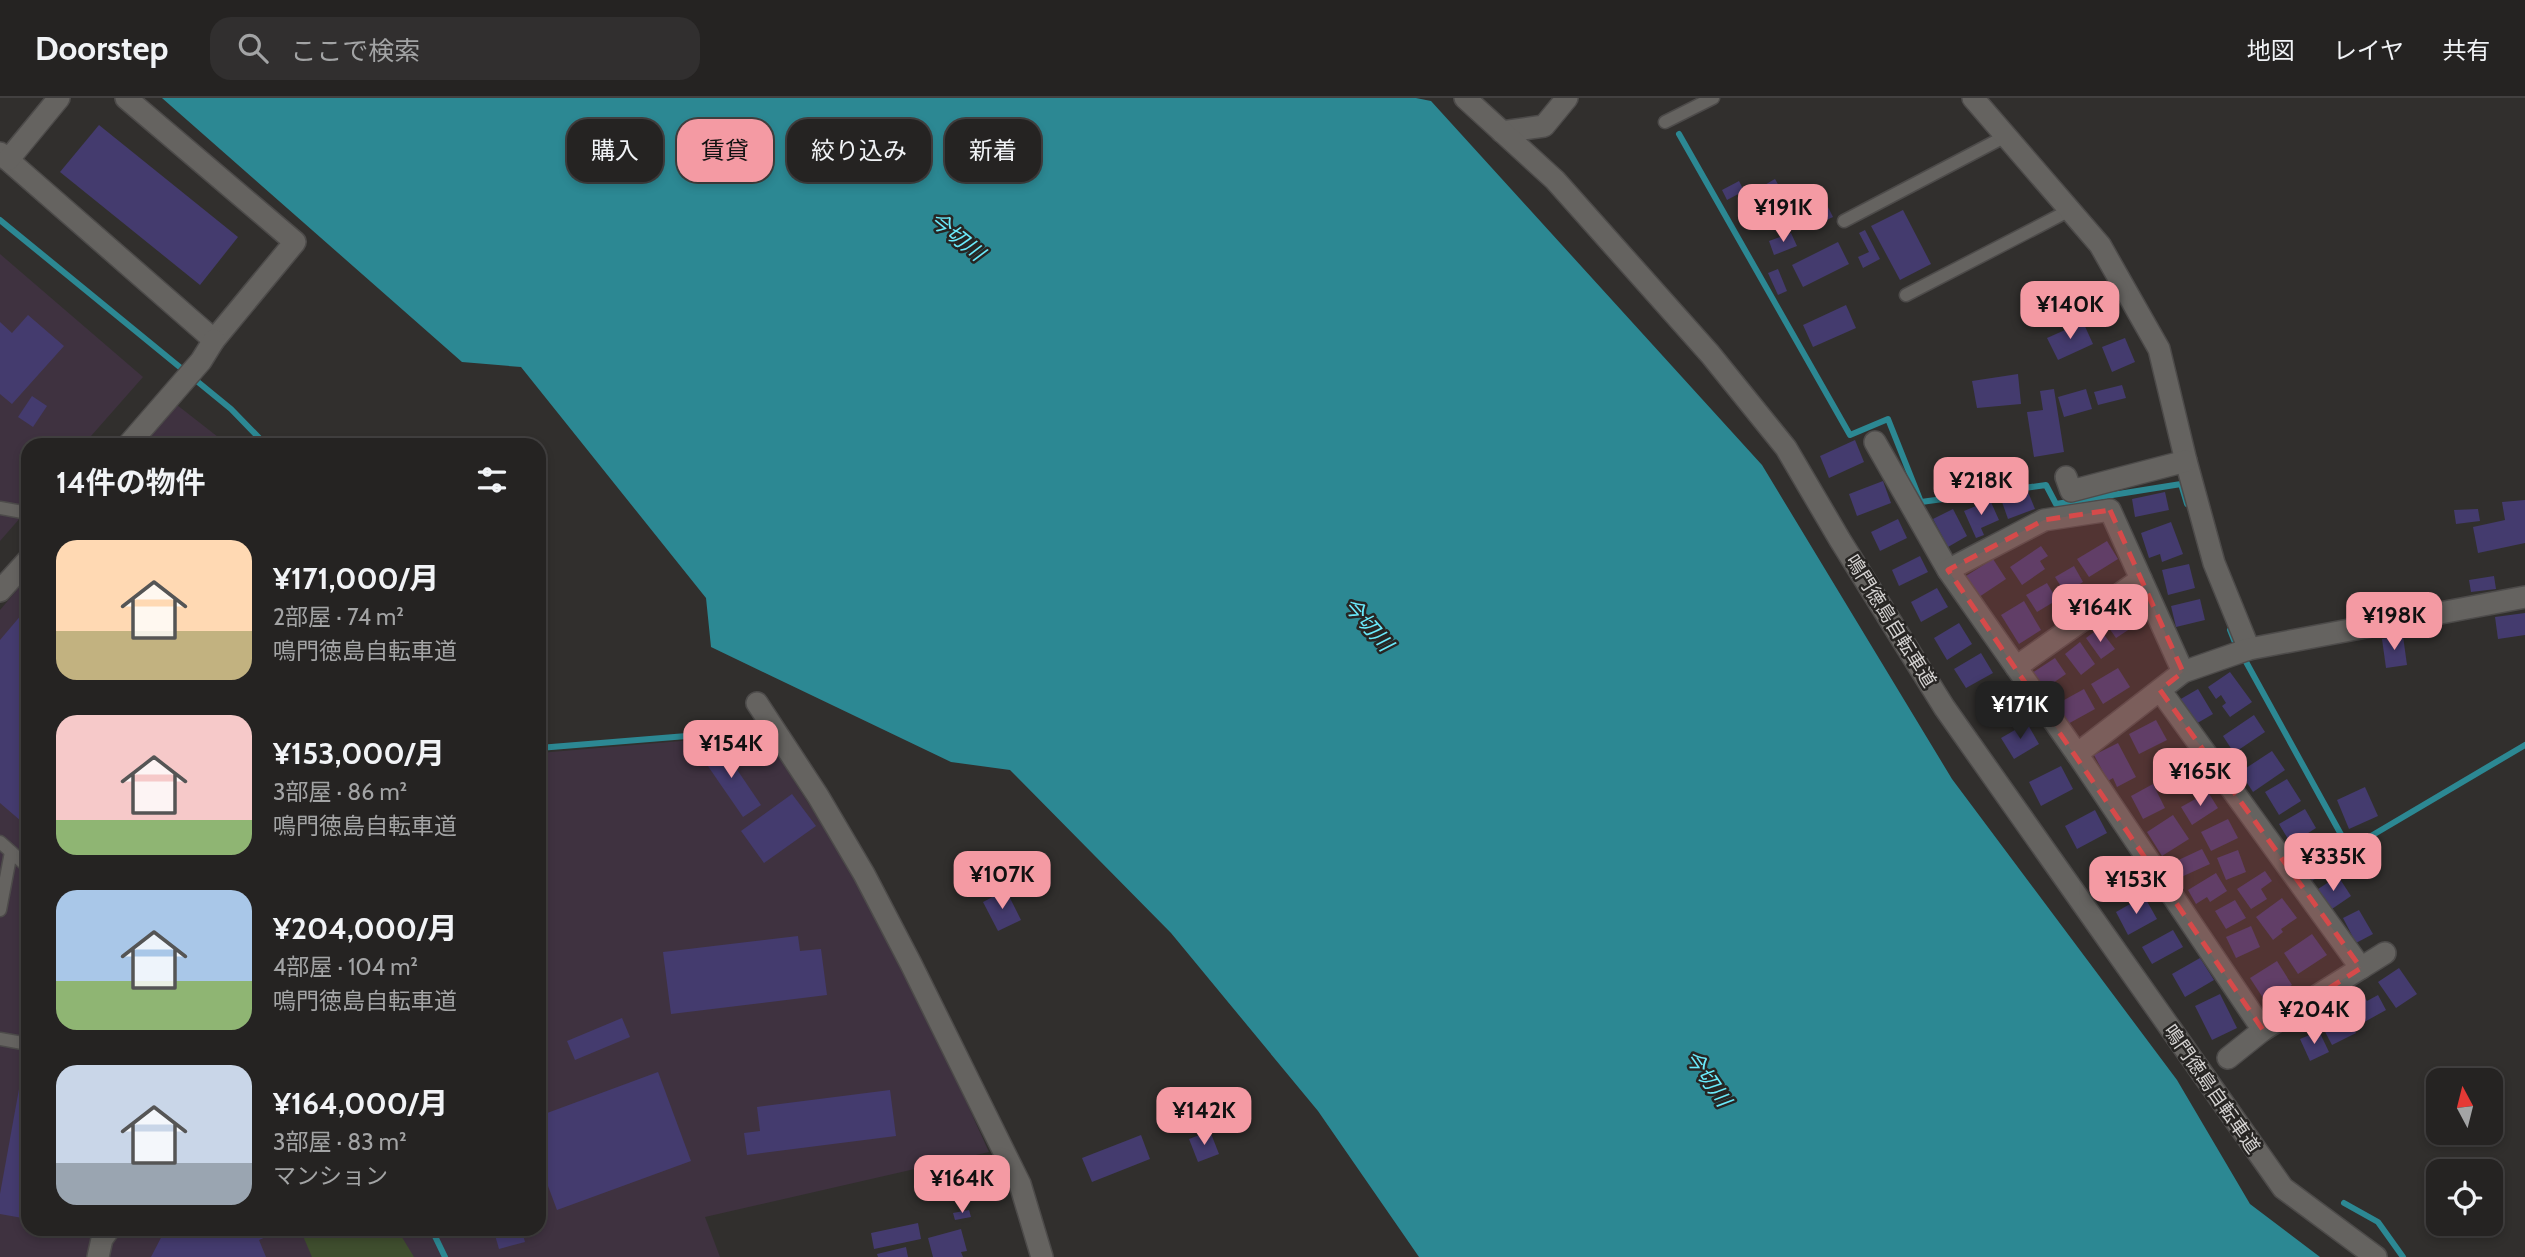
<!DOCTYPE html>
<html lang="ja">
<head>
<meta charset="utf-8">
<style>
  :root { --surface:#252322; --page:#312f2f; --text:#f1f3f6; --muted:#a3a4a5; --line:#424040; --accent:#f49aa3 }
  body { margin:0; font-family:Cabin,"Noto Sans JP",sans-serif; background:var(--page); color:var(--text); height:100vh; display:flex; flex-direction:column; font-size:26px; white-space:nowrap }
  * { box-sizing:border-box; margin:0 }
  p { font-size:23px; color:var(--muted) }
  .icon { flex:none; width:38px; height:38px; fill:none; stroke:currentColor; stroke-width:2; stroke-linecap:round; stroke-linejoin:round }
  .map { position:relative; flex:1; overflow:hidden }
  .side { position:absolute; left:21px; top:340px; width:525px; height:798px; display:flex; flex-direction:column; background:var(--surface); border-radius:21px; box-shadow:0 4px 10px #0003,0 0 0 2px var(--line) }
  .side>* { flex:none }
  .top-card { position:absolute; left:567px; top:21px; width:665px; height:63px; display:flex; gap:14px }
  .needle { width:46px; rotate:353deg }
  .fabs { position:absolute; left:2426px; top:970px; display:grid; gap:14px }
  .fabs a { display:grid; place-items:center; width:77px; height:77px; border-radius:14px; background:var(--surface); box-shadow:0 4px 10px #0003,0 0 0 2px var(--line); font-size:35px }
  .price { position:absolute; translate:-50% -60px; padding:0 16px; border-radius:14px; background:var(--accent); color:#111; font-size:23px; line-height:46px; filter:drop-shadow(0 2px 4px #0008) }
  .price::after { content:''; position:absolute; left:50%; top:42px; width:21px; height:16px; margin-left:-10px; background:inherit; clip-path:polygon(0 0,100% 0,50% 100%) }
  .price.current { background:#222; color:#fff }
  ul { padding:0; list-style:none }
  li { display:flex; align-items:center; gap:21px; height:175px; padding:0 35px }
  li span { display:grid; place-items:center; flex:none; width:196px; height:140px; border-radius:21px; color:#555 }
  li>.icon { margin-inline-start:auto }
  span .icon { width:84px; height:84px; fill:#fffc; stroke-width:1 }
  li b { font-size:30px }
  h2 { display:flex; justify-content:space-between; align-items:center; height:84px; padding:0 35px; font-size:30px }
  .chip { padding:0 24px; border-radius:21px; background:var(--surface); box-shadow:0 4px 10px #0003,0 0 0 2px var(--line); font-size:24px; line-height:63px }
  .chip.current { background:var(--accent); color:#111 }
  header { display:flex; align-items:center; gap:42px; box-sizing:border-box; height:98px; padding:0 35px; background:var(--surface); border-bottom:2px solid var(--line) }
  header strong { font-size:33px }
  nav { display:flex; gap:38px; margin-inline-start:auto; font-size:24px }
  .search { width:490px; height:63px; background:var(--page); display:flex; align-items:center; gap:18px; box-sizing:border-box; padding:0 24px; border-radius:21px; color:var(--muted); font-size:26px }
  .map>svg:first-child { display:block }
  .industrial { fill:#3f3240 }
  .green { fill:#3f4e2e }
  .water { fill:#2c8893 }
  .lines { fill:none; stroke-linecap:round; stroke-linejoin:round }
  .stream { stroke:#2c8893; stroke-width:6 }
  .building { fill:#443b6e }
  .service-casing { stroke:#4d4b4a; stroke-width:15 }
  .minor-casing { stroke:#4d4b4a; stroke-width:24 }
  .tertiary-casing { stroke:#4d4b4a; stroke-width:24 }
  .secondary-casing { stroke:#4d4b4a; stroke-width:24 }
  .service { stroke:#656360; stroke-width:12 }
  .minor { stroke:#656360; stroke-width:21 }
  .tertiary { stroke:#656360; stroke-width:21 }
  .secondary { stroke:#656360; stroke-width:21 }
  .marked { fill:#d64a4a; fill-opacity:0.2; stroke:#d64a4a; stroke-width:5; stroke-dasharray:14 9; stroke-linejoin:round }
  .labels { text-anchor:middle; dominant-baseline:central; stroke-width:5; stroke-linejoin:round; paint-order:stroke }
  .street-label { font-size:19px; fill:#d4d2d1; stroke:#272523 }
  .water-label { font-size:21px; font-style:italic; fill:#6bebfc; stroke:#272523 }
</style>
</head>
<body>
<header>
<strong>Doorstep</strong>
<div class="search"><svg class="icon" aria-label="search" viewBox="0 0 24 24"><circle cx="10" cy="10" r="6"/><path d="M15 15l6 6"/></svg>ここで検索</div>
<nav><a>地図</a><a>レイヤ</a><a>共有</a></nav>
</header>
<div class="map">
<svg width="2525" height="1159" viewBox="0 0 2525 1159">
  <rect width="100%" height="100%" fill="#312f2d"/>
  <g class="industrial">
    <path d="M0,156L143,279L84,346H28V411L0,443Z"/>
    <path d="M177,307L227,346H143Z"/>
    <path d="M28,479V1130H539V655L764,636L860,786L928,920L989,1054L705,1119L720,1159H0V512Z"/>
  </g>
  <path class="green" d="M300,1131H397L414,1159H312Z"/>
  <path class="water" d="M162,0H1416L1431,3L1762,367L1952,681L2177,982L2250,1106L2320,1159H1419L1318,1013L1171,835L1010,672L951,664L711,549L706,500L521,269L462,264Z"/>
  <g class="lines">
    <g class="stream">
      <path d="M1679,36L1850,337L1888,321L1921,404L2046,387L2056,406L2181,386L2187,406"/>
      <path d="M0,122L231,311L265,346"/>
      <path d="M2230,532L2234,542L2349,751L2525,647"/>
      <path d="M539,650L736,634"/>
      <path d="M2344,1105L2378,1124L2403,1159"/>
      <path d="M431,1130L445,1159"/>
    </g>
  </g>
  <g class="building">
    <path d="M99,27L238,139L200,187L60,74Z"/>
    <path d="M1775,81L1786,101L1754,120L1742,100Z"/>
    <path d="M1739,83L1744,93L1727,102L1722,92Z"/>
    <path d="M1817,87L1833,119L1807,131L1792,98Z"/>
    <path d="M1903,112L1931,166L1900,182L1871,128Z"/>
    <path d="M1865,132L1880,161L1863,170L1858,159L1869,154L1859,135Z"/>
    <path d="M1791,135L1797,148L1774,157L1769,143Z"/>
    <path d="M1838,144L1849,166L1803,189L1792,167Z"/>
    <path d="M1778,171L1787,193L1778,197L1768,175Z"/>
    <path d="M1846,207L1856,230L1813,249L1803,227Z"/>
    <path d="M28,217L64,248L12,306L0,296V224L12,235Z"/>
    <path d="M2083,224L2093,246L2058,262L2047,240Z"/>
    <path d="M2125,240L2135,264L2112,274L2102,249Z"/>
    <path d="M2018,276L2021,306L1977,310L1972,283Z"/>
    <path d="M2122,287L2126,300L2098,307L2094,294Z"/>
    <path d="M2054,291L2064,354L2034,359L2027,314L2043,312L2040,293Z"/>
    <path d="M2086,291L2092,311L2064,319L2058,299Z"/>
    <path d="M32,298L47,308L33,329L18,319Z"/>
    <path d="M1855,342L1864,364L1829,380L1820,358Z"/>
    <path d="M1883,383L1891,405L1857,418L1849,396Z"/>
    <path d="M2028,394L2035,411L2008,421L2002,404Z"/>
    <path d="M2165,394L2169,412L2135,419L2132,401Z"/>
    <path d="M1990,402L1999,422L1981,430L1984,437L1976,440L1964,413Z"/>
    <path d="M2525,402V445L2478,455L2473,429L2505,422L2502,404Z"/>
    <path d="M1953,411L1967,438L1948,449L1933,421Z"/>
    <path d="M2478,411L2480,423L2456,426L2454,412Z"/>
    <path d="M1898,421L1907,440L1880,453L1871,434Z"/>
    <path d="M2171,424L2183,456L2162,464L2160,456L2149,460L2141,435Z"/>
    <path d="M2107,443L2118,461L2089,479L2077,461Z"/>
    <path d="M2041,448L2048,458L2040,463L2045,471L2022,487L2010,469Z"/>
    <path d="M1920,458L1928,474L1899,488L1892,472Z"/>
    <path d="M1993,461L2006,481L1979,499L1966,478Z"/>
    <path d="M2189,466L2195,490L2168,497L2162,472Z"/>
    <path d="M2074,468L2083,484L2065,495L2055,479Z"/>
    <path d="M2494,478L2496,491L2471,494L2469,482Z"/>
    <path d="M2047,485L2057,502L2037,514L2026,497Z"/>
    <path d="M1937,490L1948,509L1921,524L1911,504Z"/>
    <path d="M2200,501L2205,522L2176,529L2171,508Z"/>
    <path d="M2024,503L2041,532L2019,546L2001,517Z"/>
    <path d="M2133,503L2145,521L2116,540L2104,523Z"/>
    <path d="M28,509V729L0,705V542Z"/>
    <path d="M2525,515V537L2498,541L2495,519Z"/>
    <path d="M1959,525L1972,546L1947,562L1934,540Z"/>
    <path d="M2099,530L2115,551L2101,561L2086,540Z"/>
    <path d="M2403,538L2407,567L2386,570L2382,541Z"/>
    <path d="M2080,544L2095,566L2081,577L2065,556Z"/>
    <path d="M1981,555L1993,575L1966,590L1954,571Z"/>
    <path d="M2055,560L2066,576L2043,592L2032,575Z"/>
    <path d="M2118,570L2130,589L2103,606L2091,586Z"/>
    <path d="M2230,574L2252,604L2230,619L2222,608L2226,605L2221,597L2216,601L2208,589Z"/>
    <path d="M2006,588L2019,609L1990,627L1977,605Z"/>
    <path d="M2084,591L2095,611L2066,627L2055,607Z"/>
    <path d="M2198,591L2213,616L2194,627L2179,602Z"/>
    <path d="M2254,617L2265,634L2234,655L2223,638Z"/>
    <path d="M2156,622L2167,642L2139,656L2129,636Z"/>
    <path d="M2027,625L2039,646L2014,661L2001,640Z"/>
    <path d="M719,645L761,707L743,719L701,658Z"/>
    <path d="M2118,645L2136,679L2117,689L2113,680L2108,683L2094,657Z"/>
    <path d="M2272,653L2285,672L2253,694L2240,674Z"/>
    <path d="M2188,660L2197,675L2164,694L2155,679Z"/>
    <path d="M2061,668L2073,691L2041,708L2029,684Z"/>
    <path d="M2287,681L2301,703L2279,717L2265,694Z"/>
    <path d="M2153,686L2165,710L2143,721L2131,698Z"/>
    <path d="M2365,689L2378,718L2349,731L2337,702Z"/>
    <path d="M2208,694L2218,710L2192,727L2181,709Z"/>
    <path d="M792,696L816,728L764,765L741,733Z"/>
    <path d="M2305,711L2316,730L2291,746L2279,726Z"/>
    <path d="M2095,712L2107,735L2077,751L2065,728Z"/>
    <path d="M2173,717L2189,741L2162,758L2147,734Z"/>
    <path d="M2228,721L2238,740L2211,753L2201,734Z"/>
    <path d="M2322,744L2336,769L2308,785L2293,760Z"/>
    <path d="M2202,751L2210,766L2179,780L2172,765Z"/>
    <path d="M2238,752L2246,774L2226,782L2217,760Z"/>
    <path d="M2121,760L2135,782L2105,800L2092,778Z"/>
    <path d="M2265,773L2272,783L2261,791L2267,801L2251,811L2237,791Z"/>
    <path d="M2216,775L2227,793L2210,804L2207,799L2196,806L2188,792Z"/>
    <path d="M2338,778L2351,798L2329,813L2315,793Z"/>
    <path d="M1006,792L1021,822L998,833L983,804Z"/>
    <path d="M2144,798L2157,821L2128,837L2116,814Z"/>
    <path d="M2282,800L2297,820L2281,831L2283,834L2273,842L2256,819Z"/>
    <path d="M2235,802L2246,820L2226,831L2215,813Z"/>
    <path d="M2359,812L2373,836L2356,845L2343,820Z"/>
    <path d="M2251,828L2260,849L2236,860L2226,839Z"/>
    <path d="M2173,832L2183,849L2152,866L2142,849Z"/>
    <path d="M2312,836L2327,857L2298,876L2284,855Z"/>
    <path d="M798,838L800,853L821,851L827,897L671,916L663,854Z"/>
    <path d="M2200,860L2214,882L2185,899L2172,876Z"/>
    <path d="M2277,863L2292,887L2265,903L2250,880Z"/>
    <path d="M2399,870L2417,896L2396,910L2378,884Z"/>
    <path d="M2362,895L2367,903L2378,897L2386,912L2359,927L2346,903Z"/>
    <path d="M2220,896L2237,930L2212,942L2195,908Z"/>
    <path d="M2347,915L2356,935L2332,947L2322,928Z"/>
    <path d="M622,920L630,939L575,962L567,943Z"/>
    <path d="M2319,933L2329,954L2310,963L2300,941Z"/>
    <path d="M23,969L28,970V1121L0,1116V1096Z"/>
    <path d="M658,974L691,1063L557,1112L539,1064V1018Z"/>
    <path d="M890,992L896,1038L747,1057L744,1035L760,1033L757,1009Z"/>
    <path d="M1210,1033L1219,1056L1198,1064L1189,1041Z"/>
    <path d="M1141,1037L1150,1061L1092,1084L1082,1060Z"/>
    <path d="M969,1112L971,1119L955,1122L953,1115Z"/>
    <path d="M918,1125L921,1141L874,1151L871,1135Z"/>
    <path d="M166,1130H275L277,1134L259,1142L266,1159H151Z"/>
    <path d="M493,1130H521L525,1144L499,1151Z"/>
    <path d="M961,1131L967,1153L961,1154L963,1159H933L928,1140Z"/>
    <path d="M906,1149L908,1159H878L877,1156Z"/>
  </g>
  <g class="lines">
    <defs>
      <g id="service">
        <path d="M1665,24L1713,0"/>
        <path d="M1844,123L2006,38"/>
        <path d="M1906,197L2070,112"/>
        <path d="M0,410L28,415"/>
        <path d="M0,744L28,769"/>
        <path d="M0,812L11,754"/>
        <path d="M0,941L28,946"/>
      </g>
      <g id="minor">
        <path d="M1973,0L2100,147L2159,251L2186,363L2214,465L2249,551"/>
        <path d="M1502,34L1544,28L1567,0"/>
        <path d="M1875,344L1948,472L2077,656"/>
        <path d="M2066,379L2071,393L2186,363"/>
        <path d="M1948,472L2044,422L2110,412L2183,574"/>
        <path d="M2016,569L2141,481"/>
        <path d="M2160,592L2361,870L2263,932L2077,656L2183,574L2249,551L2525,499"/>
        <path d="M757,605L818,698L864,776L911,866L1020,1086L1042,1159"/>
        <path d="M2361,870L2385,855"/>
        <path d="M2228,960L2263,932"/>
      </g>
      <g id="tertiary">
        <path d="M0,55L214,242L295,144L126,0"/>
        <path d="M8,62L59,0"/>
        <path d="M98,1159L102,1141L110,1130"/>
      </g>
      <g id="secondary">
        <path d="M1465,0L1555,82L1710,256L1786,350L1840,442L1944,609L2283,1090L2376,1159"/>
        <path d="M129,346L201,263L214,242"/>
        <path d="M0,493L28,462"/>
      </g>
    </defs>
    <use href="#service" class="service-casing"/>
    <use href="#minor" class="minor-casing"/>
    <use href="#tertiary" class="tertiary-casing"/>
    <use href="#secondary" class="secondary-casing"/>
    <use href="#service" class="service"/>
    <use href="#minor" class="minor"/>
    <use href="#tertiary" class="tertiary"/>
    <use href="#secondary" class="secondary"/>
  </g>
  <path class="marked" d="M2110,412L2183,574L2160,592L2361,870L2263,932L1948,472L2044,422Z"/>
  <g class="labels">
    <g class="street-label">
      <text transform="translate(1891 523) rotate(58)">鳴門徳島自転車道</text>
      <text transform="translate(2212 991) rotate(55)">鳴門徳島自転車道</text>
    </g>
    <g class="water-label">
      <text transform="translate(957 138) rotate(39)">今切川</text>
      <text transform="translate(1368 526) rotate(49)">今切川</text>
      <text transform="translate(1708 980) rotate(55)">今切川</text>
    </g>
  </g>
</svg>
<div class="fabs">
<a><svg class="needle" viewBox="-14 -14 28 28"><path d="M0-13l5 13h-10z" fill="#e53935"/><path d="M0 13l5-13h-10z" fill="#a3a4a5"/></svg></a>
<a><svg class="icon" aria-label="locate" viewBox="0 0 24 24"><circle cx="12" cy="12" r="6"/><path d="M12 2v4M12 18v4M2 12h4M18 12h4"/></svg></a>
</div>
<b class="price" style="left:1783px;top:146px">¥191K</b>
<b class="price" style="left:2070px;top:243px">¥140K</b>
<b class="price" style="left:1981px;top:419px">¥218K</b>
<b class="price" style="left:2100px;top:546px">¥164K</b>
<b class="price" style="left:2394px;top:554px">¥198K</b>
<b class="price current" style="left:2020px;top:643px">¥171K</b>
<b class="price" style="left:731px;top:682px">¥154K</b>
<b class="price" style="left:2200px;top:710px">¥165K</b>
<b class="price" style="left:2333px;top:795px">¥335K</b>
<b class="price" style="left:1002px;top:813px">¥107K</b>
<b class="price" style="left:2136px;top:818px">¥153K</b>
<b class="price" style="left:2314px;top:948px">¥204K</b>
<b class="price" style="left:1204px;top:1049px">¥142K</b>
<b class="price" style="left:962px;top:1117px">¥164K</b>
<div class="top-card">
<a class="chip">購入</a>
<a class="chip current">賃貸</a>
<a class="chip">絞り込み</a>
<a class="chip">新着</a>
</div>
<section class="side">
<h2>14件の物件<svg class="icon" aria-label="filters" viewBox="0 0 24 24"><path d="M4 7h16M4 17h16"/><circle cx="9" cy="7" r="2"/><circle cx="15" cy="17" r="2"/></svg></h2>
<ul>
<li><span style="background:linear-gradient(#ffd9b3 65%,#c2b280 0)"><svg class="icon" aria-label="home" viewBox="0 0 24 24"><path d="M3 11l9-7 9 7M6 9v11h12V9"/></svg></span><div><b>¥171,000/月</b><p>2部屋 · 74 m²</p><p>鳴門徳島自転車道</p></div></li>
<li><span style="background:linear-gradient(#f6c9c9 75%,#8fb573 0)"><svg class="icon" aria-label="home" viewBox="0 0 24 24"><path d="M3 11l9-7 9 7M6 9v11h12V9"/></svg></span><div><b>¥153,000/月</b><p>3部屋 · 86 m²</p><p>鳴門徳島自転車道</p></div></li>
<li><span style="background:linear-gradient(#a9c7e8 65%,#8fb573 0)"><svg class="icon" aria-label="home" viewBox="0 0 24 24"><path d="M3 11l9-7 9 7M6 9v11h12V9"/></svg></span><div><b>¥204,000/月</b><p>4部屋 · 104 m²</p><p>鳴門徳島自転車道</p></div></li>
<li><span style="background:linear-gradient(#c9d6e8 70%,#9aa5b1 0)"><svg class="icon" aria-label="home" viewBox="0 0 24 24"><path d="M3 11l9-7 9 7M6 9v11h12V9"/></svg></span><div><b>¥164,000/月</b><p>3部屋 · 83 m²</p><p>マンション</p></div></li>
</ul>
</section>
</div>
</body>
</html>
